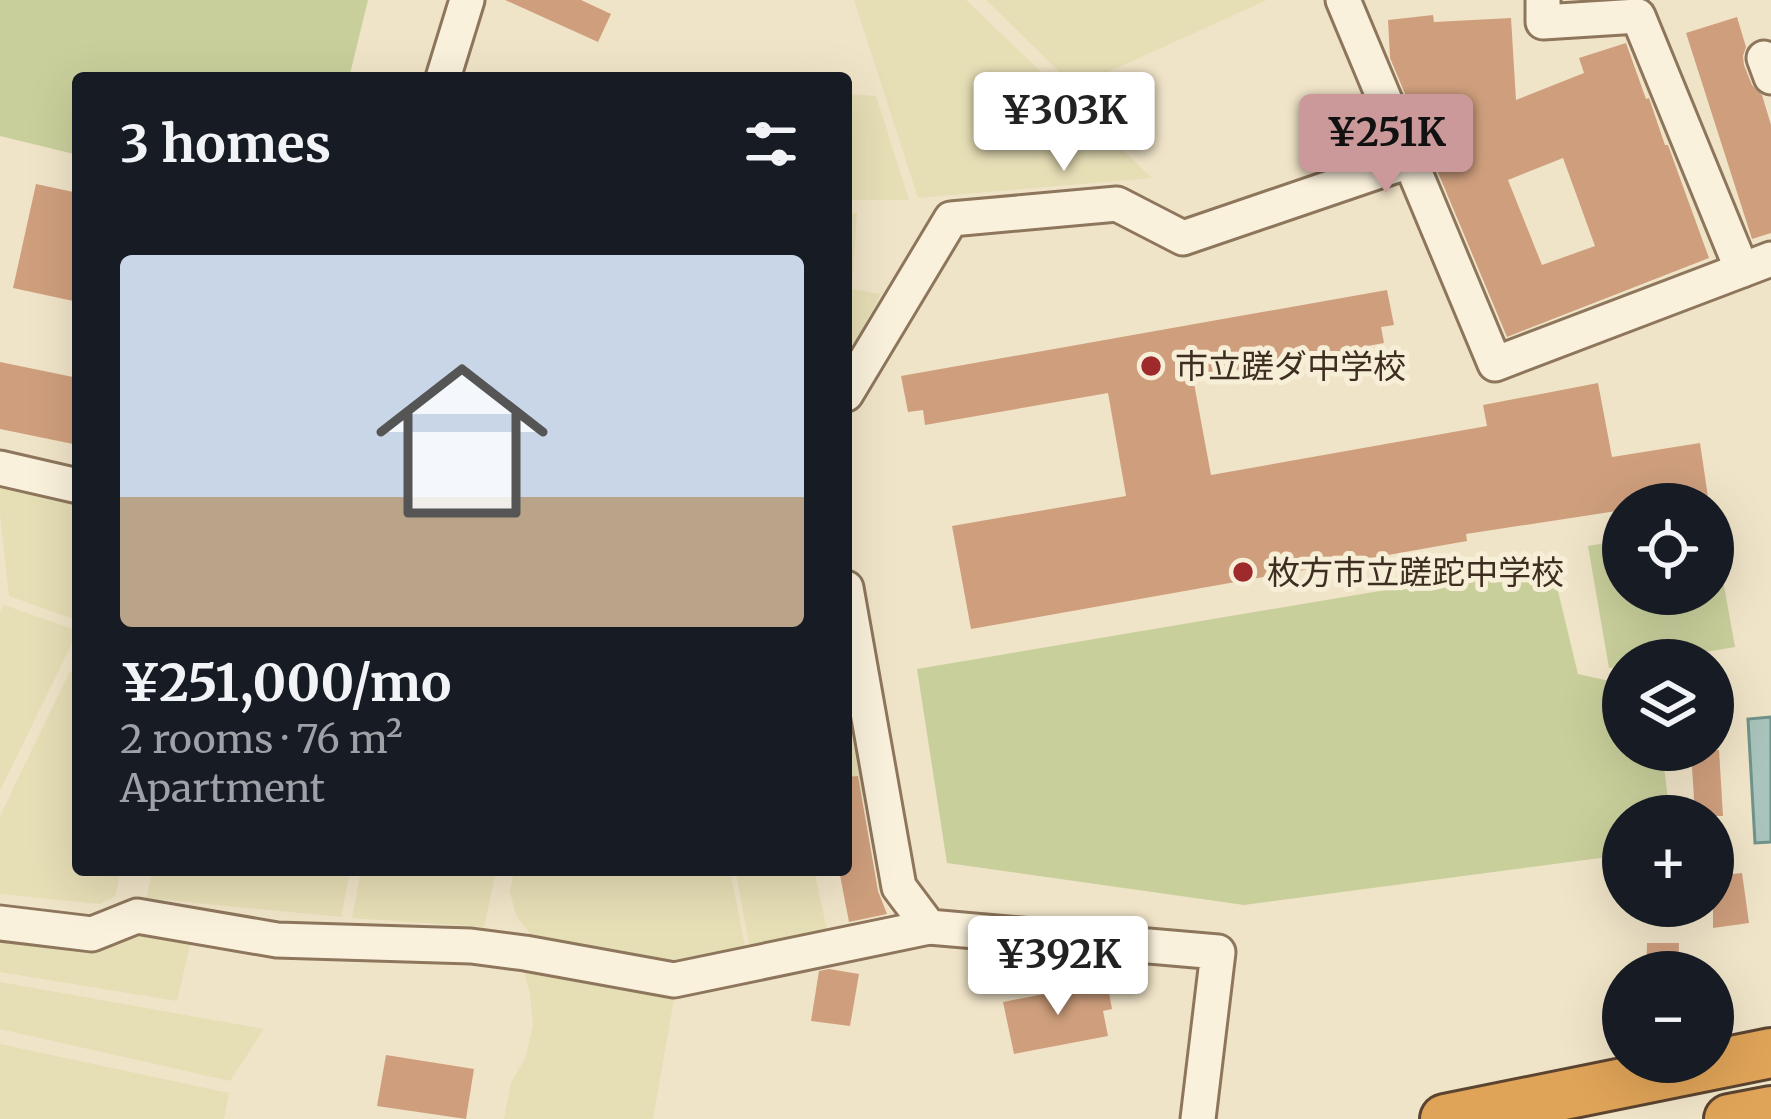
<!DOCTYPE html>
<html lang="en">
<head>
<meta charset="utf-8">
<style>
  :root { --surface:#171b24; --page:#242831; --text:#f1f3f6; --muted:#9ea1a6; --accent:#cc999b }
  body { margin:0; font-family:Merriweather,"Noto Sans JP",serif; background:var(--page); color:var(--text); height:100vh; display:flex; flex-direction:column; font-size:45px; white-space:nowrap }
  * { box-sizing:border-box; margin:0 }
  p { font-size:39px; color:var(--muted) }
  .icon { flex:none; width:66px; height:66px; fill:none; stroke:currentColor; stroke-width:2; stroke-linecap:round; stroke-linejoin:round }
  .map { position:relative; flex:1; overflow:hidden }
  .sheet { position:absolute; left:72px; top:72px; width:780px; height:804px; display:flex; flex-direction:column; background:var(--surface); border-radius:12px; box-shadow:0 12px 48px #0002 }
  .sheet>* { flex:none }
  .controls { position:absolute; left:1602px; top:483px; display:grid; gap:24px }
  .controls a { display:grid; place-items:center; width:132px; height:132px; border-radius:50%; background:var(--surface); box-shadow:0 12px 48px #0002; font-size:60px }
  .price { position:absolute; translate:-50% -102px; padding:0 27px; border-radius:12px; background:#fff; color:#222; font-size:39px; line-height:78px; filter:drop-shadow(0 3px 6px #0008) }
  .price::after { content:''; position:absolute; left:50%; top:72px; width:36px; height:27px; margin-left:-18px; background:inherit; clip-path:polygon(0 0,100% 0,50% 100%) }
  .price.selected { background:var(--accent); color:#111 }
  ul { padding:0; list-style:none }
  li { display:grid; align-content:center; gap:24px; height:636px; padding:0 48px }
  li span { display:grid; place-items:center; height:372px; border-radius:12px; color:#555 }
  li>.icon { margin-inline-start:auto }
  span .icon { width:216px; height:216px; fill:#fffc; stroke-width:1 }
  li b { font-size:51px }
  h2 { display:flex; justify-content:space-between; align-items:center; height:144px; padding:0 48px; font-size:51px }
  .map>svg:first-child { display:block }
  .farmland { fill:#e6deb5 }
  .green { fill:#c9cf9b }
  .water { fill:#a9c4bc; stroke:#6f938a; stroke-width:3 }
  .building { fill:#cf9f7d; fill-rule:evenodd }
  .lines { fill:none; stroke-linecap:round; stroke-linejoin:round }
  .minor-casing { stroke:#8d765c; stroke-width:39 }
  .highway-casing { stroke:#5b4430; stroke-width:54 }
  .minor { stroke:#faf1dc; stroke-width:33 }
  .highway { stroke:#e0a458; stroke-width:48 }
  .poi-dot { fill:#9e2a2b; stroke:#f7eed8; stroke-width:4.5 }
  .labels { text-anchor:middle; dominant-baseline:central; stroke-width:10; stroke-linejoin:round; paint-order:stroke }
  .poi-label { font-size:33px; fill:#3d2e20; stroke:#f7eed8; text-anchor:start }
</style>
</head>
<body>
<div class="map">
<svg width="1771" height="1119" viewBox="0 0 1771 1119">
  <rect width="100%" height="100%" fill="#f0e4c8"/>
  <g class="farmland">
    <path d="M854,0H966L1152,178L918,198Z"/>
    <path d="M986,0H1267L1075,87Z"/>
    <path d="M846,94L876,96L909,200H846Z"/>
    <path d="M846,212L857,213L852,289L881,294L846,358Z"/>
    <path d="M0,480L78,499V621L9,596L0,514Z"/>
    <path d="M4,605L78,631L0,791V612Z"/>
    <path d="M70,671L78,674V870H121L115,896L100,904L0,894V816Z"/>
    <path d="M846,675L868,794L846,798Z"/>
    <path d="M153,870H350L341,917L146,898Z"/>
    <path d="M361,870H496L484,927L352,918Z"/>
    <path d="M514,870H730L747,957L662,966L533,938L516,915L510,892Z"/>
    <path d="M735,870H814L828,935L751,952Z"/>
    <path d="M0,929L134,930L192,936L177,1001L0,972Z"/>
    <path d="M521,961L676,988L653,1119H504L511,1082L525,1059L533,1025L530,994Z"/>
    <path d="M0,982L264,1029L230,1081L0,1029Z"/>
    <path d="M0,1044L229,1093L224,1119H0Z"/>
  </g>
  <g class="green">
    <path d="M0,0H368L349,78H78V155L0,136Z"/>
    <path d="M1713,525L1735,647L1659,660H1623V666L1609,668L1588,546L1623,540V594H1713Z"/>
    <path d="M1551,562L1578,674L1623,684V750H1662L1670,816H1623V855L1244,905L947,863L917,669Z"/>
  </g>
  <path class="water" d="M1771,717V842L1755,843L1748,719Z"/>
  <g class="building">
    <path d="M505,0H581L611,14L598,42Z"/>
    <path d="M1433,15L1434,22L1511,18L1516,100L1584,73L1579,58L1626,43L1646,99L1649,98L1665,145H1668L1709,258L1507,337L1390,58L1388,20ZM1563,158L1595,246L1542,265L1508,180Z"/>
    <path d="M1737,17L1746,47L1743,56L1744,65L1752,85L1762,95L1771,125V233L1752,239L1686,33Z"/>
    <path d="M36,184L78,193V302L13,288Z"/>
    <path d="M1387,290L1394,325L1381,327L1384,343L1193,378L1211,475L1487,426L1483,405L1598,383L1612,457L1700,443L1708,497L1660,504H1623V510L1466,534L1467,541L971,629L952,526L1126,496L1108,393L925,425L923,410L908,412L901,376Z"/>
    <path d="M0,362L78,378V445L0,429Z"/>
    <path d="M1691,750H1719L1723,816H1695Z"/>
    <path d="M858,776L878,891L887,914L849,922L839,870H846V777Z"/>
    <path d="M1742,873L1749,923L1713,928V876Z"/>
    <path d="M1647,943H1679L1678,972H1646Z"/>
    <path d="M829,969L859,974L850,1026L811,1021L819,971Z"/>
    <path d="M1107,982L1112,1009L1103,1011L1108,1036L1014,1054L1003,1002Z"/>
    <path d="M386,1055L474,1069L466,1119L377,1106Z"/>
  </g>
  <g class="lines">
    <defs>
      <g id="minor">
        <path d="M1343,0L1495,364L1771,259"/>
        <path d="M1543,0V22L1638,16L1742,270"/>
        <path d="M1764,58L1771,77"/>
        <path d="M443,78L467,0"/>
        <path d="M846,394L951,219L1117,204L1183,238L1409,161"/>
        <path d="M0,468L78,486"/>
        <path d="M846,588L899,887L929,927L1218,952L1198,1119"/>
        <path d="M0,923L92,934L137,916L277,940L471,946L525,953L674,980L929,927"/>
      </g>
      <g id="highway">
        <path d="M1445,1119L1771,1053"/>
        <path d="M1729,1119L1771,1111"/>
      </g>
    </defs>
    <use href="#minor" class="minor-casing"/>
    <use href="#highway" class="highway-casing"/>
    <use href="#minor" class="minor"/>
    <use href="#highway" class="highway"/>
  </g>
  <g class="poi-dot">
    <circle cx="1151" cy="366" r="12"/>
    <circle cx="1243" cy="572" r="12"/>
  </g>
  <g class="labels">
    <g class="poi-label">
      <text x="1175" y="366">市立蹉ダ中学校</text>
      <text x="1267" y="572">枚方市立蹉跎中学校</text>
    </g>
  </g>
</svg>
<div class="controls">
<a><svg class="icon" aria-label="locate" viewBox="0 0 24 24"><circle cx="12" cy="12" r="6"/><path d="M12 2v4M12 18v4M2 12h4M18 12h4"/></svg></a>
<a><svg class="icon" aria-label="layers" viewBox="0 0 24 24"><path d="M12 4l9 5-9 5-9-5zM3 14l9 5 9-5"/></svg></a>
<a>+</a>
<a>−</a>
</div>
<b class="price" style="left:1064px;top:174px">¥303K</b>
<b class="price selected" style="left:1386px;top:196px">¥251K</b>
<b class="price" style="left:1058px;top:1018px">¥392K</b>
<section class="sheet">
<h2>3 homes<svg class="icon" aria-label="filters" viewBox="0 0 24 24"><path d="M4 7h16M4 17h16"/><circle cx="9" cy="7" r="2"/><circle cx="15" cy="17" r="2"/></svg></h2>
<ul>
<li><span style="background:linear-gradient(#c9d6e8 65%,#b9a48a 0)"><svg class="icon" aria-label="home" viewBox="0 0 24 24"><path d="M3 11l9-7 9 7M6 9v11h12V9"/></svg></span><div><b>¥251,000/mo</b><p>2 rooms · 76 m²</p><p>Apartment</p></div></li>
</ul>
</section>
</div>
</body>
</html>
